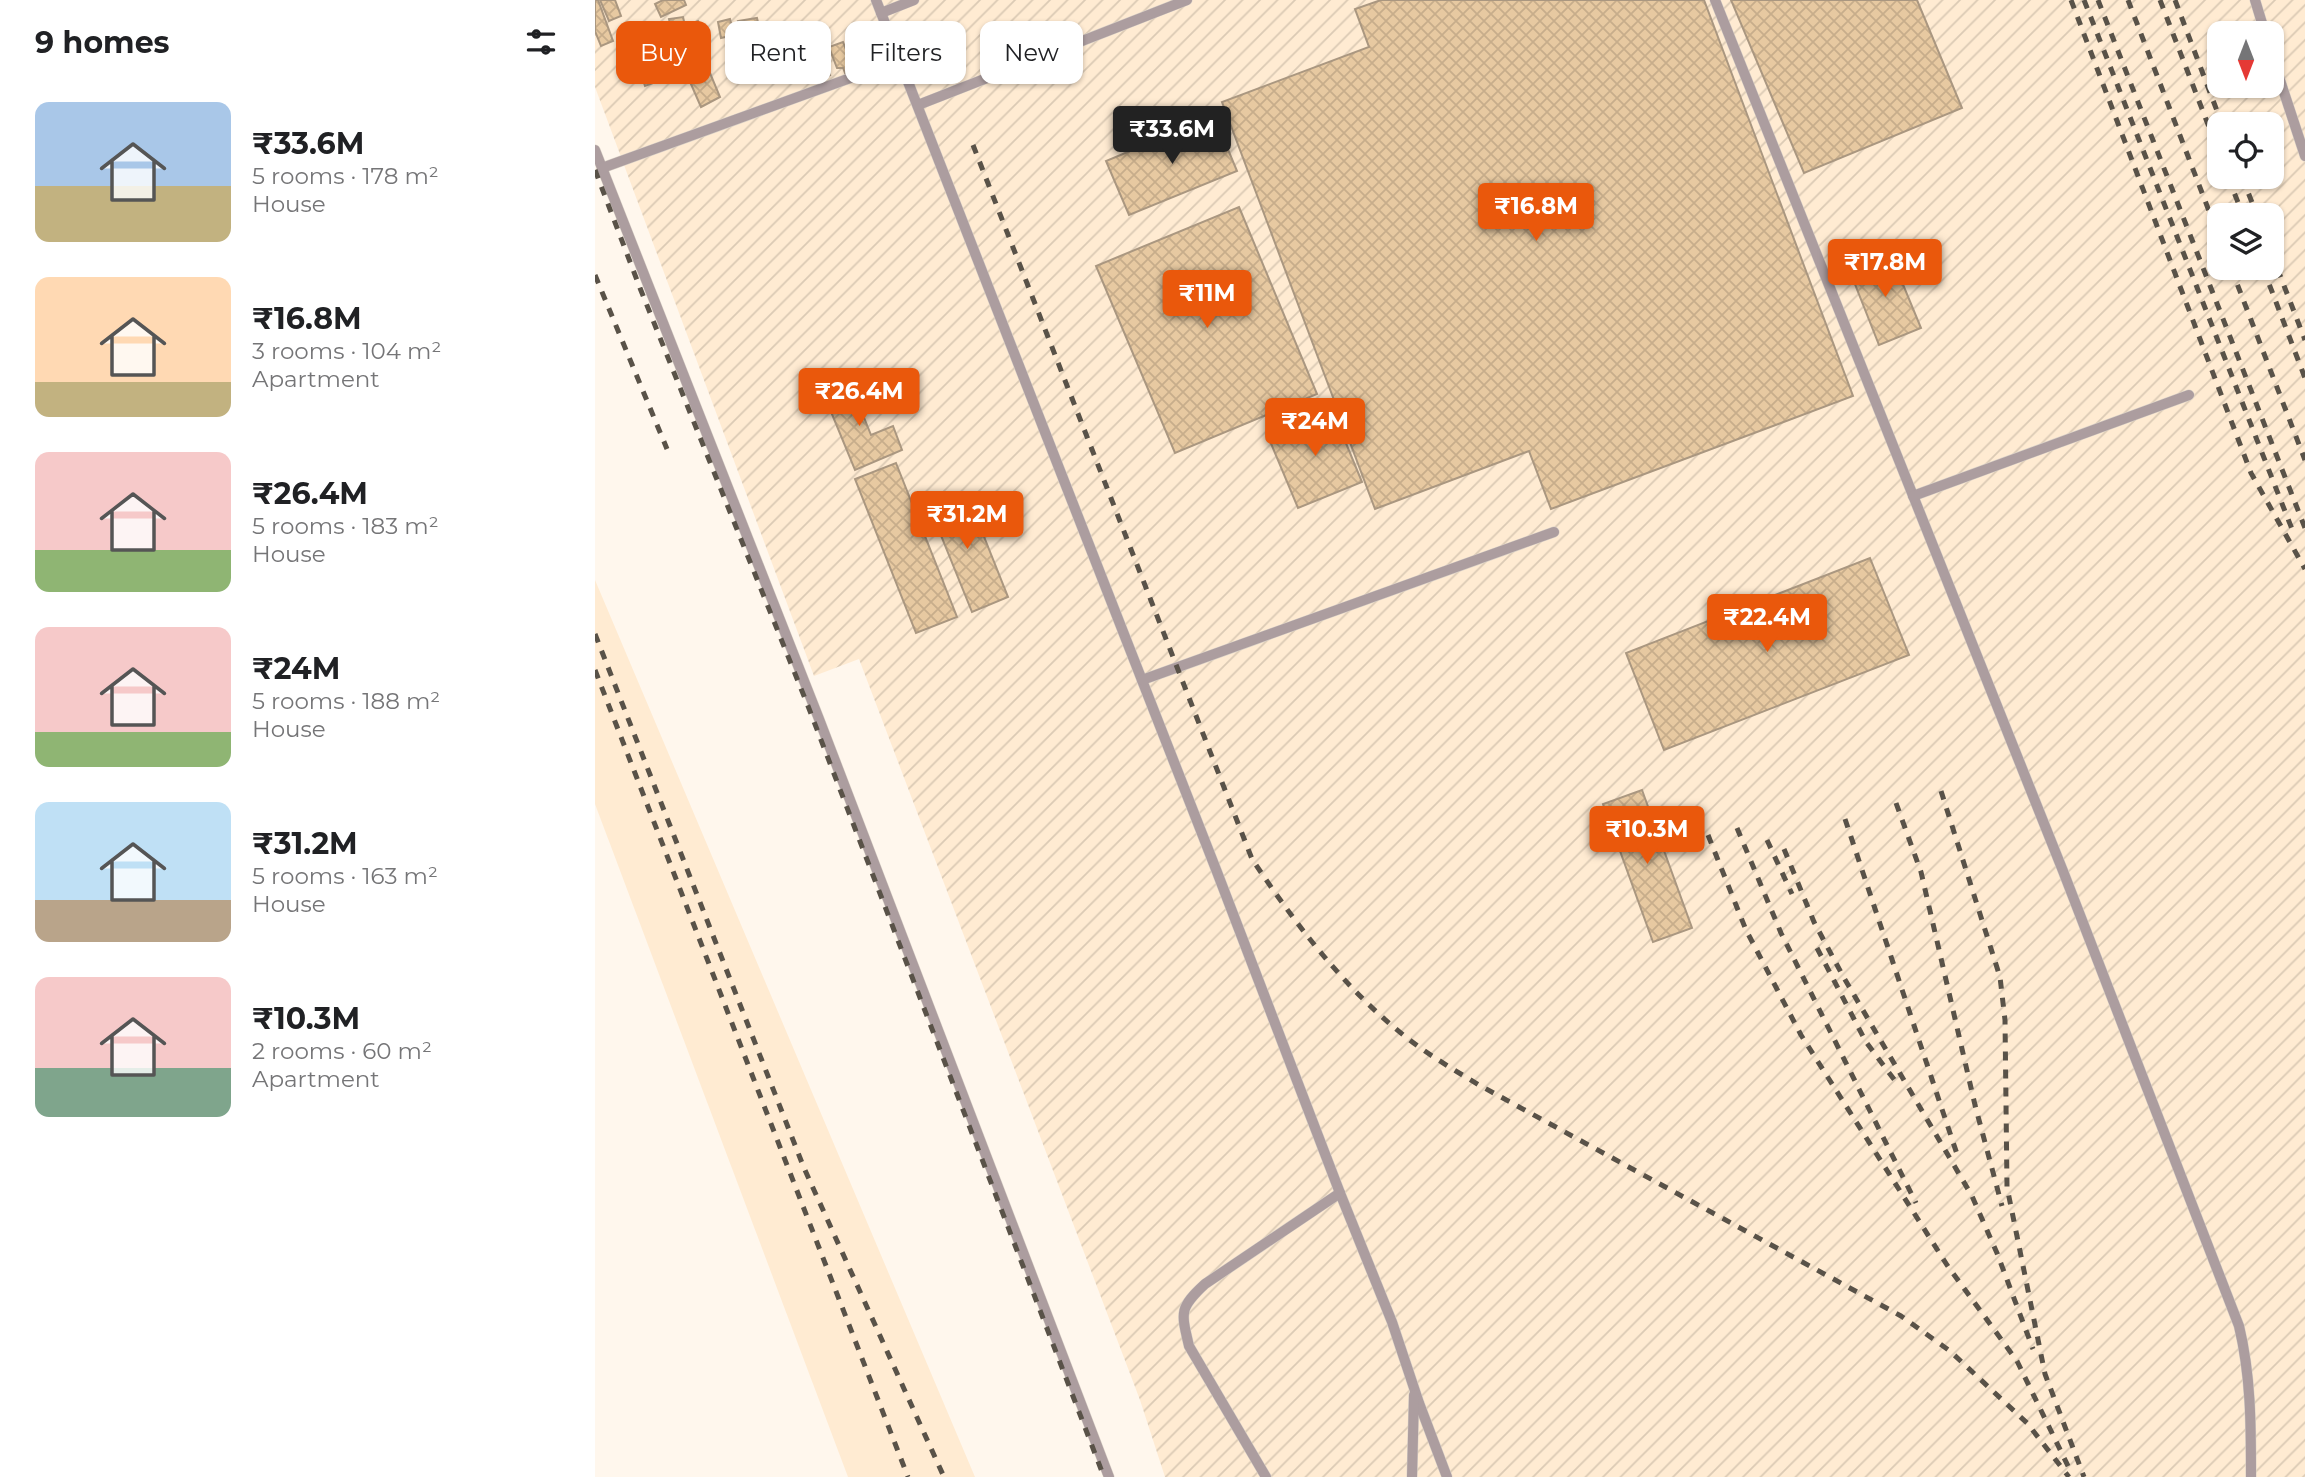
<!DOCTYPE html>
<html lang="en">
<head>
<meta charset="utf-8">
<style>
  :root { --surface:#fff; --page:#f6f6f6; --text:#202124; --muted:#757577; --accent:#ea580c }
  body { margin:0; font-family:Montserrat,sans-serif; background:var(--page); color:var(--text); height:100vh; display:flex; flex-direction:column; font-size:26px; white-space:nowrap }
  * { box-sizing:border-box; margin:0 }
  p { font-size:23px; color:var(--muted) }
  .icon { flex:none; width:38px; height:38px; fill:none; stroke:currentColor; stroke-width:2; stroke-linecap:round; stroke-linejoin:round }
  .map { position:relative; flex:1; overflow:hidden }
  .sheet { display:flex; flex-direction:column; background:var(--surface); width:595px }
  .sheet>* { flex:none }
  .hud { position:absolute; left:21px; top:21px; width:665px; height:63px; display:flex; gap:14px }
  .needle { width:46px; rotate:180deg }
  .tools { position:absolute; left:1612px; top:21px; display:grid; gap:14px }
  .tools a { display:grid; place-items:center; width:77px; height:77px; border-radius:14px; background:var(--surface); box-shadow:0 2px 5px #0004; font-size:35px }
  .price { position:absolute; translate:-50% -60px; padding:0 16px; border-radius:7px; background:var(--accent); color:#fff; font-size:23px; line-height:46px; filter:drop-shadow(0 2px 4px #0008) }
  .price::after { content:''; position:absolute; left:50%; top:42px; width:21px; height:16px; margin-left:-10px; background:inherit; clip-path:polygon(0 0,100% 0,50% 100%) }
  .price.selected { background:#222; color:#fff }
  ul { padding:0; list-style:none }
  li { display:flex; align-items:center; gap:21px; height:175px; padding:0 35px }
  li span { display:grid; place-items:center; flex:none; width:196px; height:140px; border-radius:14px; color:#555 }
  li>.icon { margin-inline-start:auto }
  span .icon { width:84px; height:84px; fill:#fffc; stroke-width:1 }
  li b { font-size:30px }
  h2 { display:flex; justify-content:space-between; align-items:center; height:84px; padding:0 35px; font-size:30px }
  .pill { padding:0 24px; border-radius:14px; background:var(--surface); box-shadow:0 2px 5px #0004; font-size:24px; line-height:63px }
  .pill.selected { background:var(--accent); color:#fff }
  main { display:flex; flex:1; min-height:0 }
  .map>svg:first-child { display:block }
  .built { fill:#ffebd2 }
  .industrial { fill:url(#industrial-furrows); fill-rule:evenodd }
  .building { fill:url(#building-cross-hatch); stroke:#aa9780; stroke-width:2 }
  .lines { fill:none; stroke-linecap:round; stroke-linejoin:round }
  .lane-casing { stroke:#dbd3c9; stroke-width:11 }
  .lane { stroke:#ac9d9f; stroke-width:10 }
  .rail { stroke:#595248; stroke-width:5; stroke-dasharray:9 9; stroke-linecap:butt }
</style>
</head>
<body>
<main>
<section class="sheet">
<h2>9 homes<svg class="icon" aria-label="filters" viewBox="0 0 24 24"><path d="M4 7h16M4 17h16"/><circle cx="9" cy="7" r="2"/><circle cx="15" cy="17" r="2"/></svg></h2>
<ul>
<li><span style="background:linear-gradient(#a9c7e8 60%,#c2b280 0)"><svg class="icon" aria-label="home" viewBox="0 0 24 24"><path d="M3 11l9-7 9 7M6 9v11h12V9"/></svg></span><div><b>₹33.6M</b><p>5 rooms · 178 m²</p><p>House</p></div></li>
<li><span style="background:linear-gradient(#ffd9b3 75%,#c2b280 0)"><svg class="icon" aria-label="home" viewBox="0 0 24 24"><path d="M3 11l9-7 9 7M6 9v11h12V9"/></svg></span><div><b>₹16.8M</b><p>3 rooms · 104 m²</p><p>Apartment</p></div></li>
<li><span style="background:linear-gradient(#f6c9c9 70%,#8fb573 0)"><svg class="icon" aria-label="home" viewBox="0 0 24 24"><path d="M3 11l9-7 9 7M6 9v11h12V9"/></svg></span><div><b>₹26.4M</b><p>5 rooms · 183 m²</p><p>House</p></div></li>
<li><span style="background:linear-gradient(#f6c9c9 75%,#8fb573 0)"><svg class="icon" aria-label="home" viewBox="0 0 24 24"><path d="M3 11l9-7 9 7M6 9v11h12V9"/></svg></span><div><b>₹24M</b><p>5 rooms · 188 m²</p><p>House</p></div></li>
<li><span style="background:linear-gradient(#bfe0f5 70%,#b9a48a 0)"><svg class="icon" aria-label="home" viewBox="0 0 24 24"><path d="M3 11l9-7 9 7M6 9v11h12V9"/></svg></span><div><b>₹31.2M</b><p>5 rooms · 163 m²</p><p>House</p></div></li>
<li><span style="background:linear-gradient(#f6c9c9 65%,#7fa58c 0)"><svg class="icon" aria-label="home" viewBox="0 0 24 24"><path d="M3 11l9-7 9 7M6 9v11h12V9"/></svg></span><div><b>₹10.3M</b><p>2 rooms · 60 m²</p><p>Apartment</p></div></li>
</ul>
</section>
<div class="map">
<svg width="1710" height="1477" viewBox="0 0 1710 1477">
  <defs>
    <pattern id="industrial-furrows" width="10" height="10" patternUnits="userSpaceOnUse" patternTransform="scale(1.75)"><rect width="10" height="10" fill="#ffebd2"/><path d="M-1 1l2-2M0 10L10 0M9 11l2-2" fill="none" stroke="#dbcab4"/></pattern>
    <pattern id="building-cross-hatch" width="8" height="8" patternUnits="userSpaceOnUse" patternTransform="scale(1.75)"><rect width="8" height="8" fill="#e7c9a1"/><path d="M0 0l8 8M0 8l8-8" fill="none" stroke="#c7ad8b"/></pattern>
  </defs>
  <rect width="100%" height="100%" fill="#fff7ed"/>
  <path class="built" d="M0,580L380,1477H253L0,804Z"/>
  <path class="industrial" d="M0,0H1710V1477H570L545,1400L264,659L219,676L0,87ZM1624,33H1676V86H1624ZM1624,124H1676V177H1624ZM1624,215H1676V268H1624Z"/>
  <g class="building">
    <path d="M0,0H3L18,41L6,46L0,31Z"/>
    <path d="M5,0H20L26,16L14,21Z"/>
    <path d="M68,0H89L91,5L66,17L60,4Z"/>
    <path d="M786,0H1109L1258,396L956,509L934,451L780,509L627,102L774,47L760,9Z"/>
    <path d="M1136,0H1322L1367,108L1209,173Z"/>
    <path d="M88,17L91,30L77,33L74,19Z"/>
    <path d="M162,18L166,35L148,40L143,21Z"/>
    <path d="M135,19L139,35L126,38L123,22Z"/>
    <path d="M103,21L107,29L95,35L91,26Z"/>
    <path d="M248,42L261,75L252,78L248,68H242L234,47Z"/>
    <path d="M105,49L125,97L106,107L85,59Z"/>
    <path d="M231,62L235,75L215,82L211,68Z"/>
    <path d="M55,63L61,82L50,86L44,67Z"/>
    <path d="M619,116L642,171L534,215L511,161Z"/>
    <path d="M644,207L722,394L580,453L501,266Z"/>
    <path d="M1295,253L1326,328L1284,345L1254,269Z"/>
    <path d="M254,380L276,435L298,426L307,450L260,470L227,390Z"/>
    <path d="M736,407L767,482L703,508L672,434Z"/>
    <path d="M301,463L362,617L321,633L260,479Z"/>
    <path d="M372,494L413,597L377,612L341,523L327,528L321,514Z"/>
    <path d="M1275,558L1314,655L1069,750L1031,653Z"/>
    <path d="M1047,790L1097,928L1058,942L1008,804Z"/>
  </g>
  <g class="lines">
    <defs>
      <g id="lane">
        <path d="M281,0L622,872L745,1193L797,1322L824,1403L852,1477"/>
        <path d="M1120,0L1468,871L1644,1326C1656,1376 1656,1425 1656,1477"/>
        <path d="M1660,0L1670,33"/>
        <path d="M286,13L319,0"/>
        <path d="M1676,53L1710,156"/>
        <path d="M323,105L592,0"/>
        <path d="M0,150L224,719L514,1477"/>
        <path d="M7,168L305,60"/>
        <path d="M1318,496L1594,395"/>
        <path d="M547,680L959,532"/>
        <path d="M671,1477L594,1346C586,1312 584,1308 610,1284L745,1193"/>
        <path d="M817,1477L819,1395"/>
      </g>
    </defs>
    <use href="#lane" class="lane-casing"/>
    <use href="#lane" class="lane"/>
    <g class="rail">
      <path d="M1476,0L1656,473L1710,569"/>
      <path d="M1489,0L1697,529"/>
      <path d="M1503,0L1710,528"/>
      <path d="M1533,0L1624,237"/>
      <path d="M1565,0L1624,153"/>
      <path d="M1580,0L1627,124"/>
      <path d="M378,145L657,859C701,925 752,992 816,1041C837,1057 861,1071 884,1085L1306,1316L1355,1351L1432,1423L1474,1477"/>
      <path d="M0,170L45,288L213,706L509,1477"/>
      <path d="M1633,177L1648,215"/>
      <path d="M1647,177L1662,215"/>
      <path d="M1676,252L1710,340"/>
      <path d="M1636,268L1710,460"/>
      <path d="M1668,268L1710,378"/>
      <path d="M0,275L72,449"/>
      <path d="M0,634L209,1168L349,1477"/>
      <path d="M0,670L313,1477"/>
      <path d="M1346,791L1405,977L1410,1020L1412,1187L1450,1374L1489,1477"/>
      <path d="M1301,803L1326,872L1380,1105L1407,1206"/>
      <path d="M1250,819L1363,1157"/>
      <path d="M1142,828L1186,933L1321,1203"/>
      <path d="M1113,835L1151,930L1206,1035L1352,1265L1422,1361L1474,1468"/>
      <path d="M1172,840L1197,894"/>
      <path d="M1189,849L1219,922L1249,978L1377,1196L1402,1253L1438,1349"/>
      <path d="M1222,948L1271,1042L1304,1086"/>
    </g>
  </g>
</svg>
<div class="tools">
<a><svg class="needle" viewBox="-14 -14 28 28"><path d="M0-13l5 13h-10z" fill="#e53935"/><path d="M0 13l5-13h-10z" fill="#757577"/></svg></a>
<a><svg class="icon" aria-label="locate" viewBox="0 0 24 24"><circle cx="12" cy="12" r="6"/><path d="M12 2v4M12 18v4M2 12h4M18 12h4"/></svg></a>
<a><svg class="icon" aria-label="layers" viewBox="0 0 24 24"><path d="M12 4l9 5-9 5-9-5zM3 14l9 5 9-5"/></svg></a>
</div>
<b class="price selected" style="left:577px;top:166px">₹33.6M</b>
<b class="price" style="left:941px;top:243px">₹16.8M</b>
<b class="price" style="left:1290px;top:299px">₹17.8M</b>
<b class="price" style="left:612px;top:330px">₹11M</b>
<b class="price" style="left:264px;top:428px">₹26.4M</b>
<b class="price" style="left:720px;top:458px">₹24M</b>
<b class="price" style="left:372px;top:551px">₹31.2M</b>
<b class="price" style="left:1172px;top:654px">₹22.4M</b>
<b class="price" style="left:1052px;top:866px">₹10.3M</b>
<div class="hud">
<a class="pill selected">Buy</a>
<a class="pill">Rent</a>
<a class="pill">Filters</a>
<a class="pill">New</a>
</div>
</div>
</main>
</body>
</html>
